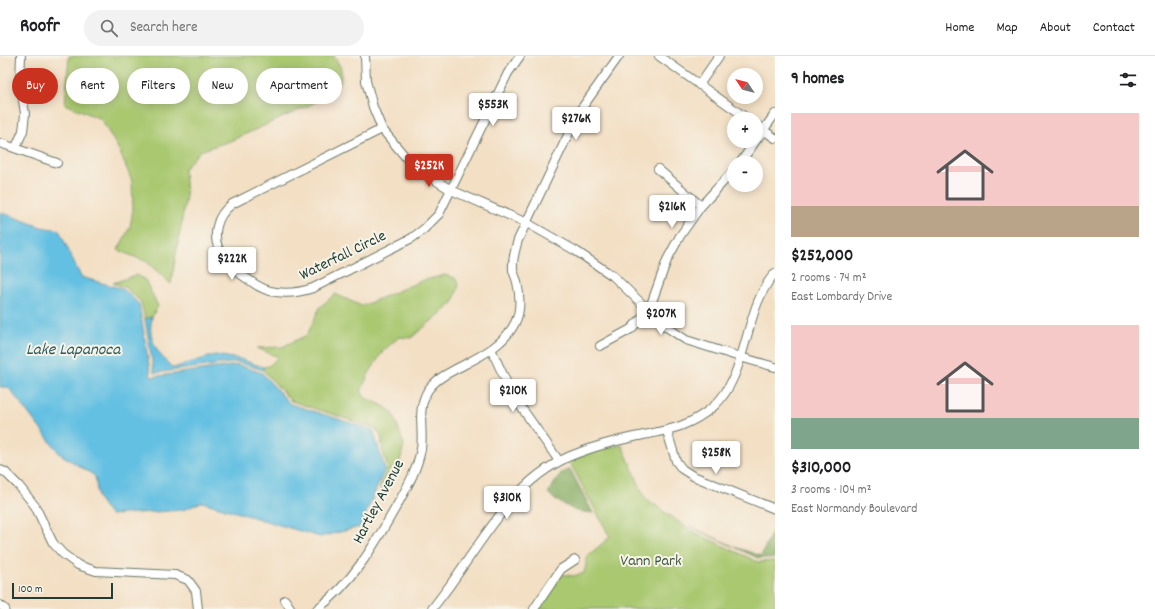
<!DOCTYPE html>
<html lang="en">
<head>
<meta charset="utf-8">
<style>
  :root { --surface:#fff; --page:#f2f2f2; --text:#202124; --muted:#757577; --line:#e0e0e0; --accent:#c8321e }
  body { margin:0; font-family:Dekko,sans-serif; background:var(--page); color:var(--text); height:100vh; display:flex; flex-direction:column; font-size:15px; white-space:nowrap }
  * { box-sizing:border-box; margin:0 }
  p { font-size:13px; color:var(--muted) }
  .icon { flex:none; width:22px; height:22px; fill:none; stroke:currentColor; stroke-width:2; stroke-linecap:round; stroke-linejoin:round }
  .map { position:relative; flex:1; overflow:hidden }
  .side { display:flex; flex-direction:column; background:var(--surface); width:380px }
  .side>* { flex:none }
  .top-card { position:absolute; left:12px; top:12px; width:380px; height:36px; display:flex; gap:8px }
  .needle { width:26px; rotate:305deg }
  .fabs { position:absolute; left:727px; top:12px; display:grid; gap:8px }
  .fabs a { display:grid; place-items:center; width:36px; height:36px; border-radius:50%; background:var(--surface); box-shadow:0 2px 10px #0003; font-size:20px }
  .scale { position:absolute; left:12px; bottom:10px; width:101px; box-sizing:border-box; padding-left:4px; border:2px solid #1f3d34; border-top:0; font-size:11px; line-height:14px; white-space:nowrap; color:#1f3d34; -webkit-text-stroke:3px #f7f3e8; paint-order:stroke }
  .price { position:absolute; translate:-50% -34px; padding:0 9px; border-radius:4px; background:#fff; color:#222; font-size:13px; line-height:26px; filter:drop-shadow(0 1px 2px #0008) }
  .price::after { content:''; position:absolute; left:50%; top:24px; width:12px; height:9px; margin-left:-6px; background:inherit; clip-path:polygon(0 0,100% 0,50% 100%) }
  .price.on { background:var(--accent); color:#fff }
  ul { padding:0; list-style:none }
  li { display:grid; align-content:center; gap:8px; height:212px; padding:0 16px }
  li span { display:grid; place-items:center; height:124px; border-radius:0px; color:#555 }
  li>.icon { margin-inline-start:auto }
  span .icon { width:72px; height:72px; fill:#fffc; stroke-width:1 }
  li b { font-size:17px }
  h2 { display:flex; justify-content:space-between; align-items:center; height:48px; padding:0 16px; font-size:17px }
  .tag { padding:0 14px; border-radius:18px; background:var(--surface); box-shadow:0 2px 10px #0003; font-size:14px; line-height:36px }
  .tag.on { background:var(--accent); color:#fff }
  header { display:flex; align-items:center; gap:24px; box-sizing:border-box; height:56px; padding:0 20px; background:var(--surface); border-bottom:1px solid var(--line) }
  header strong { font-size:19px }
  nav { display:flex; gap:22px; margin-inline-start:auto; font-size:14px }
  .search { width:280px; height:36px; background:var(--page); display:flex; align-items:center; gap:10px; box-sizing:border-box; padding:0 14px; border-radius:22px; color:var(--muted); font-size:15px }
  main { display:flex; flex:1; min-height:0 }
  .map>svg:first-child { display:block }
  .green { fill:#a9c870; stroke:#648252 }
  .forest { fill:#86ac62; stroke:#52744b }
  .water { fill:#64c0e2; stroke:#427e8b }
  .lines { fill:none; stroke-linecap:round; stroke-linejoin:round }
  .minor-casing { stroke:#697666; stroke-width:10 }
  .minor { stroke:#fff; stroke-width:8 }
  .labels { text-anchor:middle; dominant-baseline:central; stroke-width:4; stroke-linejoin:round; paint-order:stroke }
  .street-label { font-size:16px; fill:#1f3d34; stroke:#f7f3e8 }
  .park-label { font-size:16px; fill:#3b5940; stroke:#f7f3e8 }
  .water-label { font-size:17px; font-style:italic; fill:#305e60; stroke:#f7f3e8 }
</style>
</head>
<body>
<header>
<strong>Roofr</strong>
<div class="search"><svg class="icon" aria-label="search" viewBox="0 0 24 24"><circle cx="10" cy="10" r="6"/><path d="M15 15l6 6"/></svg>Search here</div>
<nav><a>Home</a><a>Map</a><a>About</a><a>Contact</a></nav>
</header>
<main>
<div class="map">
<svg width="775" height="553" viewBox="0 0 775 553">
  <rect width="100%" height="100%" fill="#f7f3e8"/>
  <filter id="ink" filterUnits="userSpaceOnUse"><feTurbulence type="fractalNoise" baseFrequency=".025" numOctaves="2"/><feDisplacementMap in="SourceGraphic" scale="8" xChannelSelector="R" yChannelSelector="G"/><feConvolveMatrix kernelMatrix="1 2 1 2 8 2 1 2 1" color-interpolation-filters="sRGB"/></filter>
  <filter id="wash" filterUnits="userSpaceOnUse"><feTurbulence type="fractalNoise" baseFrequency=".012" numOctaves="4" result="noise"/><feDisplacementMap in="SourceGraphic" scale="16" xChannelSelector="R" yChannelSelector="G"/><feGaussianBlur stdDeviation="0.9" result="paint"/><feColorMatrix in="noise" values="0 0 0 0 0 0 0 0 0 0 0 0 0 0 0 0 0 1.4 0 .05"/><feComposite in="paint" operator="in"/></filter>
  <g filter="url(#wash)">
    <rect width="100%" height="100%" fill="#f3dfc4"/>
    <g class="green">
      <path d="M69,0H334L341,12V25L333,37L306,51L230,85L200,95L184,113L186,140L171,228L147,206L118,194L130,171L133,153L132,125L119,94L101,63L65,48Z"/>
      <path d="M136,219L145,224L158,250L152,261L145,263L141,246L125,231L113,227Z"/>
      <path d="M445,219L455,222L459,229L453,247L411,282L399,281L383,295L368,319L361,335L365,342L382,349L393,357L404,389L397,417L381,436L380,431L388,412L383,396L381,380L375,372L291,345L263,314V311L269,310L278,301L257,292L282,291L307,279L320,251L335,238L362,250L421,225Z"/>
      <path d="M622,389L645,442L690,474L758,506L775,505V553H539L562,518L573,520L584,517L586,508V501L610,481L570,407C583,395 605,393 622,389Z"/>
    </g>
    <g class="forest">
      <path d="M570,413L593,457L576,455L554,443L548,437L561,417Z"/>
      <path d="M689,470L735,491L761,500L775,470V502H758Z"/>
    </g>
    <g class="water">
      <path d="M0,156L41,171L59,174L81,221L123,233L139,248L151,321L238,309L262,317L290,348L373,374L385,413L360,471L320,481L202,446L183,454L110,459L98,442L95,420L60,398L8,331H0Z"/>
      <path d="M152,261C151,266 150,273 151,277C153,292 163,303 173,312L215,299L240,303L263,311V314L237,306L154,317L145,263Z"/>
    </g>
  </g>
  <g filter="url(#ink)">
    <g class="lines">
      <defs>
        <g id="minor">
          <path d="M365,0L366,25L373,51L382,73L413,110L451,134L527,167L576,195L613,220L665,270L686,284L740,301L775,311"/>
          <path d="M659,0L748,63"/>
          <path d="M699,29L719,0"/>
          <path d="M756,69L775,82"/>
          <path d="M382,73L232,148C224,154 219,161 217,170C211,195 230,212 249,224C257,230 266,235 276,236C289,238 301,236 313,232L412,182L424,173L439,158L508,17L520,0"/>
          <path d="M0,87L57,107"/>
          <path d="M16,91L23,75L25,58L20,24L21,0"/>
          <path d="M740,107L775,58"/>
          <path d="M658,113L701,150"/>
          <path d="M600,290L631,273L649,254L667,204L680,180L701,150L734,114"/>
          <path d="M491,293L512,338L559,405"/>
          <path d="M667,375L676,405L682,413L693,420L775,453"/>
          <path d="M0,414L5,416L19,430L35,450L53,487L63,498L78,509L96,515L175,519L188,524L196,535L198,553"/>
          <path d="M285,544L291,553"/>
          <path d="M0,549L5,553"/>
          <path d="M317,553C352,528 375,488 396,451C406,433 417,415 421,393C424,373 416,354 428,334C434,325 444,319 454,314C476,302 503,291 515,267C521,255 520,239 517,226C516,222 514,218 513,214C512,204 515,194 518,184L579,56L619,0"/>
          <path d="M432,553C443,539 454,524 464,509C496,464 523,417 578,397C596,390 615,385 634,381C666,374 687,373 714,350C749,318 743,253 775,217"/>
          <path d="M534,553L561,513L575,504"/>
        </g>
      </defs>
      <use href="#minor" class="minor-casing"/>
      <use href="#minor" class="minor"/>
    </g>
  </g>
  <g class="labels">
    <g class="street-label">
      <text transform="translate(343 200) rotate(-26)">Waterfall Circle</text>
      <text transform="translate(379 446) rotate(-62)">Hartley Avenue</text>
    </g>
    <g class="park-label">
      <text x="651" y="505">Vann Park</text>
    </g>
    <g class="water-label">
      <text x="73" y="295">Lake Lapanoca</text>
    </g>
  </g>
</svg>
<div class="fabs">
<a><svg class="needle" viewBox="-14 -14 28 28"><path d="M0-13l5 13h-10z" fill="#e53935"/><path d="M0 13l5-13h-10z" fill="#757577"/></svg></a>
<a>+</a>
<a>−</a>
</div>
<div class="scale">100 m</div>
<b class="price" style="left:493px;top:71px">$553K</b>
<b class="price" style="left:576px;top:85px">$276K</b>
<b class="price on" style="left:429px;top:132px">$252K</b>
<b class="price" style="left:672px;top:173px">$216K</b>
<b class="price" style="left:232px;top:225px">$222K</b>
<b class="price" style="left:661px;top:280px">$207K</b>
<b class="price" style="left:513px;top:357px">$210K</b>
<b class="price" style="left:716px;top:419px">$258K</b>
<b class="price" style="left:507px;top:464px">$310K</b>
<div class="top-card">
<a class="tag on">Buy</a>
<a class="tag">Rent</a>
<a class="tag">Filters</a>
<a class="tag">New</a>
<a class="tag">Apartment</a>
</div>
</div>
<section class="side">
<h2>9 homes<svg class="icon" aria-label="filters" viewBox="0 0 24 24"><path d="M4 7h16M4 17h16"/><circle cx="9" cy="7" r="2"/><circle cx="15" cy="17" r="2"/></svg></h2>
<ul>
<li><span style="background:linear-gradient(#f6c9c9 75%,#b9a48a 0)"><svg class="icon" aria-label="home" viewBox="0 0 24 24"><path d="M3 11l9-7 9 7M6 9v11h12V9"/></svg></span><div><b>$252,000</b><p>2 rooms · 74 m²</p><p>East Lombardy Drive</p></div></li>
<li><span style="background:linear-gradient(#f6c9c9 75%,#7fa58c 0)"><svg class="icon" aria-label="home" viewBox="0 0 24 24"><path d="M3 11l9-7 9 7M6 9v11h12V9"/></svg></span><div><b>$310,000</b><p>3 rooms · 104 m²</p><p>East Normandy Boulevard</p></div></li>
</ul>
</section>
</main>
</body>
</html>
